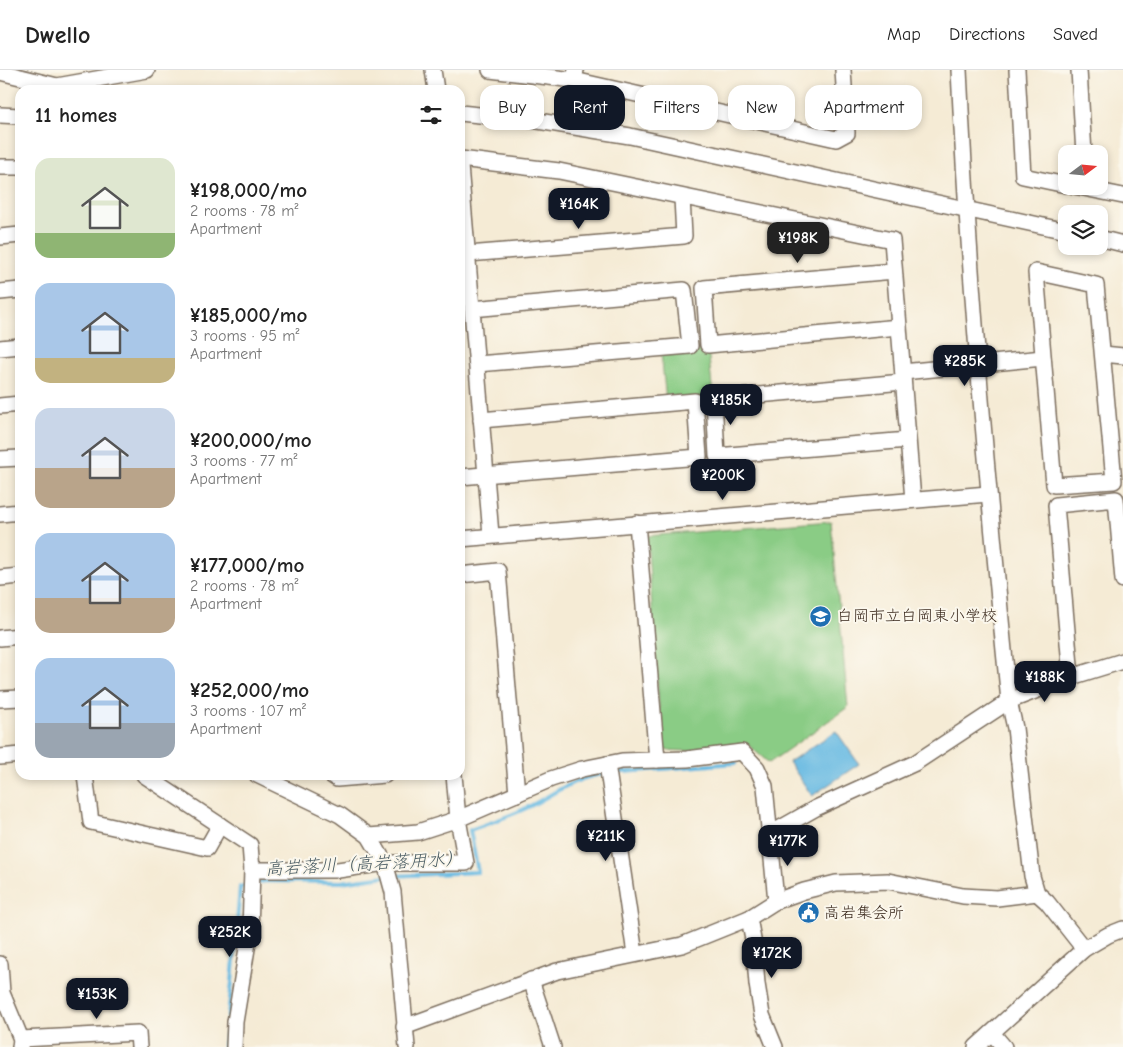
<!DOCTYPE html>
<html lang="en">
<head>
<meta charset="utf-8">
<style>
  :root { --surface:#fff; --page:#f2f2f2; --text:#222; --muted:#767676; --line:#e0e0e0; --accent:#111827 }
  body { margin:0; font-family:"Comic Neue","Klee One",sans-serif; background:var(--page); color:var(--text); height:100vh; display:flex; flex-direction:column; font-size:19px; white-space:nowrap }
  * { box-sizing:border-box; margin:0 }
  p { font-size:16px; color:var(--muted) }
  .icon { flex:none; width:28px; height:28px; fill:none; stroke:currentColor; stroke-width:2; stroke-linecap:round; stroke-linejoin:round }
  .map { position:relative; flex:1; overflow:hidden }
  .sheet { position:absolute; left:15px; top:15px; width:450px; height:695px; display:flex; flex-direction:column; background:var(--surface); border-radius:15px; box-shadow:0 2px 8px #0003 }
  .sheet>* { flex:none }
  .guide { position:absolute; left:480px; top:15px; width:475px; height:45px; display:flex; gap:10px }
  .needle { width:32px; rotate:74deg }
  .tools { position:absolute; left:1058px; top:75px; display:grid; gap:10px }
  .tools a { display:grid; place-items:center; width:50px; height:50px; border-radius:10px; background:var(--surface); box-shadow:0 2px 8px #0003; font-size:25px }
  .price { position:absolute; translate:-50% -42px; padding:0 11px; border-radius:10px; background:var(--accent); color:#fff; font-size:16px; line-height:32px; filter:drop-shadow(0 1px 2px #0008) }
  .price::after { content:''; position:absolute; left:50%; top:30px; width:15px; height:11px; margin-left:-8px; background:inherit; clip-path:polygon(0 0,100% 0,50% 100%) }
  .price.on { background:#222; color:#fff }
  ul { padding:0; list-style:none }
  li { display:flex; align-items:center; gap:15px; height:125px; padding:0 20px }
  li span { display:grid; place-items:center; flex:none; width:140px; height:100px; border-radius:15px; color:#555 }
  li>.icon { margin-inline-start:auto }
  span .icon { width:60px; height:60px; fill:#fffc; stroke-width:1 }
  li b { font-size:21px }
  h2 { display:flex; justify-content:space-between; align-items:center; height:60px; padding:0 20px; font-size:21px }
  .chip { padding:0 18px; border-radius:15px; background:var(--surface); box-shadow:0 2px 8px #0003; font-size:18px; line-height:45px }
  .chip.on { background:var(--accent); color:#fff }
  header { display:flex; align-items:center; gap:30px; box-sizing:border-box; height:70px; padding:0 25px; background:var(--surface); border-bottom:1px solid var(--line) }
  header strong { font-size:24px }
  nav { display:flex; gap:28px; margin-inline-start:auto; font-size:18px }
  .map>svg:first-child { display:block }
  .green { fill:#8acc85; stroke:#627b52 }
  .water { fill:#67bae2; stroke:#517280 }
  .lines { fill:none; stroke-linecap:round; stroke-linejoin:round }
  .stream { stroke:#67bae2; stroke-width:4 }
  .minor-casing { stroke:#7c6e5e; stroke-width:18 }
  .minor { stroke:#fff; stroke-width:15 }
  .labels { text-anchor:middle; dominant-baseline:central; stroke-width:4; stroke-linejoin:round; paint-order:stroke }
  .poi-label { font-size:16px; fill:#3b2a1e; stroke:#fbf7ec; text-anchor:start }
  .water-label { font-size:18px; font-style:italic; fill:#4a5c63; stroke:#fbf7ec }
</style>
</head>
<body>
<header>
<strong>Dwello</strong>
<nav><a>Map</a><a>Directions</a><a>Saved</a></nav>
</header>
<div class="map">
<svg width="1123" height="977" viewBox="0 0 1123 977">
  <rect width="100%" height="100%" fill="#fbf7ec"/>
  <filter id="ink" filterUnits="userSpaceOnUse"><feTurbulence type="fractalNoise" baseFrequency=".02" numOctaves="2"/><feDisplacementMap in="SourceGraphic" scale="10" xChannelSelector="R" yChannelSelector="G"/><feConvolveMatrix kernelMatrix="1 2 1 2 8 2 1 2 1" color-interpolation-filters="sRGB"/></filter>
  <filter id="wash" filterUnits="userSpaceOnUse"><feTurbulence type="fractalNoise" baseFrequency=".0096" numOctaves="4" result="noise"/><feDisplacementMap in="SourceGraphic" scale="20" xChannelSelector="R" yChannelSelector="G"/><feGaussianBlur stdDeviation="1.12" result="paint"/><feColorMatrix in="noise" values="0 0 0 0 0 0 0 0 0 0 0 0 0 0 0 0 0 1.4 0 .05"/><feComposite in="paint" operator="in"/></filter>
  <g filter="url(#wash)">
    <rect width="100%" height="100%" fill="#f5ebd5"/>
    <g class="green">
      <path d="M708,278L713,326L666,331L661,283Z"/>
      <path d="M831,451L848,637L769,693L747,674L688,681L662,680L647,466Z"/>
    </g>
    <path class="water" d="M836,661L859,694L812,726L789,692Z"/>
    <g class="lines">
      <g class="stream">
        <path d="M612,703L736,693"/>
        <path d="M392,806L478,802L470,760C487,754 504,748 520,741C549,728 572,707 605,704"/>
        <path d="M256,813L265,811L341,812L386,806"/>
        <path d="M224,977L232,912L240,817L249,815"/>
      </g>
    </g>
  </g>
  <g filter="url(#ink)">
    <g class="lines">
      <defs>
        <g id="minor">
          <path d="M433,0L436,20"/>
          <path d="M490,0L574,10L576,0"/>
          <path d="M959,0C969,211 988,421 1009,631L1015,658L1032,806L1037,823L1047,832L1084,879"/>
          <path d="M1017,0L1023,106L1066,115"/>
          <path d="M1079,0L1084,84"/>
          <path d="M0,2L57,16L147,0"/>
          <path d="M574,10L836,69L847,63L843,0"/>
          <path d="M460,43L538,51L630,66L1066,161"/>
          <path d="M0,45L20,46"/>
          <path d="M460,89L559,101L892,170L913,430"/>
          <path d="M460,96L491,465"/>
          <path d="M0,97H20"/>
          <path d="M1074,116L1123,126"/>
          <path d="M0,167L20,165"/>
          <path d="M1099,168L1123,174"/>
          <path d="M468,184L684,166L682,128"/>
          <path d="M894,201L704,218L708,275L899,257"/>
          <path d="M1036,202L1096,215L1114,411L1054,415Z"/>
          <path d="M0,222L20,220"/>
          <path d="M472,239L684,220L690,276L477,294"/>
          <path d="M0,278L20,276"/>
          <path d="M1103,284L1123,286"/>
          <path d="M903,302L1043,288"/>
          <path d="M903,312L714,329L717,386L908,370"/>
          <path d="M0,336L20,334"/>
          <path d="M0,389L20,388"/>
          <path d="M460,407L699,387L695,331L481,350"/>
          <path d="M0,444L20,442"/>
          <path d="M637,453L657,690"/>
          <path d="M460,469L988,424"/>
          <path d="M460,505L498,501L517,724"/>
          <path d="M0,508L20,506"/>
          <path d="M0,568L20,566"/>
          <path d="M1071,607L1056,435L1116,429L1123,510"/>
          <path d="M0,629L20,628"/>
          <path d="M0,687L20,685"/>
          <path d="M607,694L635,884"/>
          <path d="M85,705L91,752L207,778L220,755"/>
          <path d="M144,705L250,775L252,800H338L385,793H466L458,749L454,705"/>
          <path d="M257,705L340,745L369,766L385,793L393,822L407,977"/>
          <path d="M331,705L337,709L385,705"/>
          <path d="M770,764L816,738L915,693L1009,631L1071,607L1123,591"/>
          <path d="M369,766L418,762L458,749L551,709L582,699L622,691L687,689L742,682L757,698L765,716L776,831"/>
          <path d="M749,848L754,875L757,914L762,945L775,977"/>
          <path d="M0,894L2,923L21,969L20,977"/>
          <path d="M531,910L553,977"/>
          <path d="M404,957L557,901L682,875L749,848L776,831L804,821L836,813L888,811L963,826L997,828L1037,823"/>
          <path d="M992,963L1004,977"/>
          <path d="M21,969L138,963L139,977"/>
          <path d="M234,977L235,952L250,860L252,800"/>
          <path d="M976,977L1084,879L1108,865L1123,859"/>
        </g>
      </defs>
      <use href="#minor" class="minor-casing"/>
      <use href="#minor" class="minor"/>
    </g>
  </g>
  <defs>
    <symbol id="school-disc" viewBox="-11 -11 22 22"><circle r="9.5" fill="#1f6fb2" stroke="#fbf7ec"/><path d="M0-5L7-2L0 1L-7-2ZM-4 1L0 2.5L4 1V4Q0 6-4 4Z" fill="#fff"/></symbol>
    <symbol id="civic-disc" viewBox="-11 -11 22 22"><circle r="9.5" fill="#1f6fb2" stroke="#fbf7ec"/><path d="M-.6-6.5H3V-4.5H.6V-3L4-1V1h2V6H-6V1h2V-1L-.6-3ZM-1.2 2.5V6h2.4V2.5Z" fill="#fff"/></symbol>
  </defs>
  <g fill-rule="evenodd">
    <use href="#school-disc" x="808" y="534" width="25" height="25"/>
    <use href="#civic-disc" x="796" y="830" width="25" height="25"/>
  </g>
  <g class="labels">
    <g class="poi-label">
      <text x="837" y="546">白岡市立白岡東小学校</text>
      <text x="824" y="843">高岩集会所</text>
    </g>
    <g class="water-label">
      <text transform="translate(364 794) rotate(-3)">高岩落川（高岩落用水）</text>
    </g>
  </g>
</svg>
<div class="tools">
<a><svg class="needle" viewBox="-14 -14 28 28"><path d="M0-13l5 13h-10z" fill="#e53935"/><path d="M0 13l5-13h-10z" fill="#767676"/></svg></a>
<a><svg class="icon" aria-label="layers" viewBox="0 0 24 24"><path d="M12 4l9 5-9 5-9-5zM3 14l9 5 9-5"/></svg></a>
</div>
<b class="price" style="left:579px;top:160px">¥164K</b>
<b class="price on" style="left:798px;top:194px">¥198K</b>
<b class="price" style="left:965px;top:317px">¥285K</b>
<b class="price" style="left:731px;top:356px">¥185K</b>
<b class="price" style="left:723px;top:431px">¥200K</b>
<b class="price" style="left:1045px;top:633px">¥188K</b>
<b class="price" style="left:606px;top:792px">¥211K</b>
<b class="price" style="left:788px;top:797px">¥177K</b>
<b class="price" style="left:230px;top:888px">¥252K</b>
<b class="price" style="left:772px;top:909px">¥172K</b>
<b class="price" style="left:97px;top:950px">¥153K</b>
<div class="guide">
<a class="chip">Buy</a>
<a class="chip on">Rent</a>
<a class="chip">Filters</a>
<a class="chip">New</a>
<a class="chip">Apartment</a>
</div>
<section class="sheet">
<h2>11 homes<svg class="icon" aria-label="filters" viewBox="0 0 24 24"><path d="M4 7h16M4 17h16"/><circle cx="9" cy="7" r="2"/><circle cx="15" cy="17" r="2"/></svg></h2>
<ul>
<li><span style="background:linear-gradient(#dfe7d0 75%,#8fb573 0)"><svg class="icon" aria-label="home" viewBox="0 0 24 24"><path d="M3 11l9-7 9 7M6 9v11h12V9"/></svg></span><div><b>¥198,000/mo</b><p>2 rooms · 78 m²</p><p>Apartment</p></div></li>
<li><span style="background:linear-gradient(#a9c7e8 75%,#c2b280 0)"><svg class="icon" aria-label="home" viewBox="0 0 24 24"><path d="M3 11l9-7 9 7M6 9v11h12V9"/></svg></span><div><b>¥185,000/mo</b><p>3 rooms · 95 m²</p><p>Apartment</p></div></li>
<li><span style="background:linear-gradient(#c9d6e8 60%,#b9a48a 0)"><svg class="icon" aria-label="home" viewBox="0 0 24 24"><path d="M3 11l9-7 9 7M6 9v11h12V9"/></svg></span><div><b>¥200,000/mo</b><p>3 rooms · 77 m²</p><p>Apartment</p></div></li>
<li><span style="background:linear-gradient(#a9c7e8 65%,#b9a48a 0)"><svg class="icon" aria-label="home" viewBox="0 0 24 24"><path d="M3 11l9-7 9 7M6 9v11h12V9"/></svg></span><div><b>¥177,000/mo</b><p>2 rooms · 78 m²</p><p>Apartment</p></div></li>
<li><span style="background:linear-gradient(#a9c7e8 65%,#9aa5b1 0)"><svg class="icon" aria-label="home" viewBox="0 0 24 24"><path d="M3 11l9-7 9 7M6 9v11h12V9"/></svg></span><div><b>¥252,000/mo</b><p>3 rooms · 107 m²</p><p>Apartment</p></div></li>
</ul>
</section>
</div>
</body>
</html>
